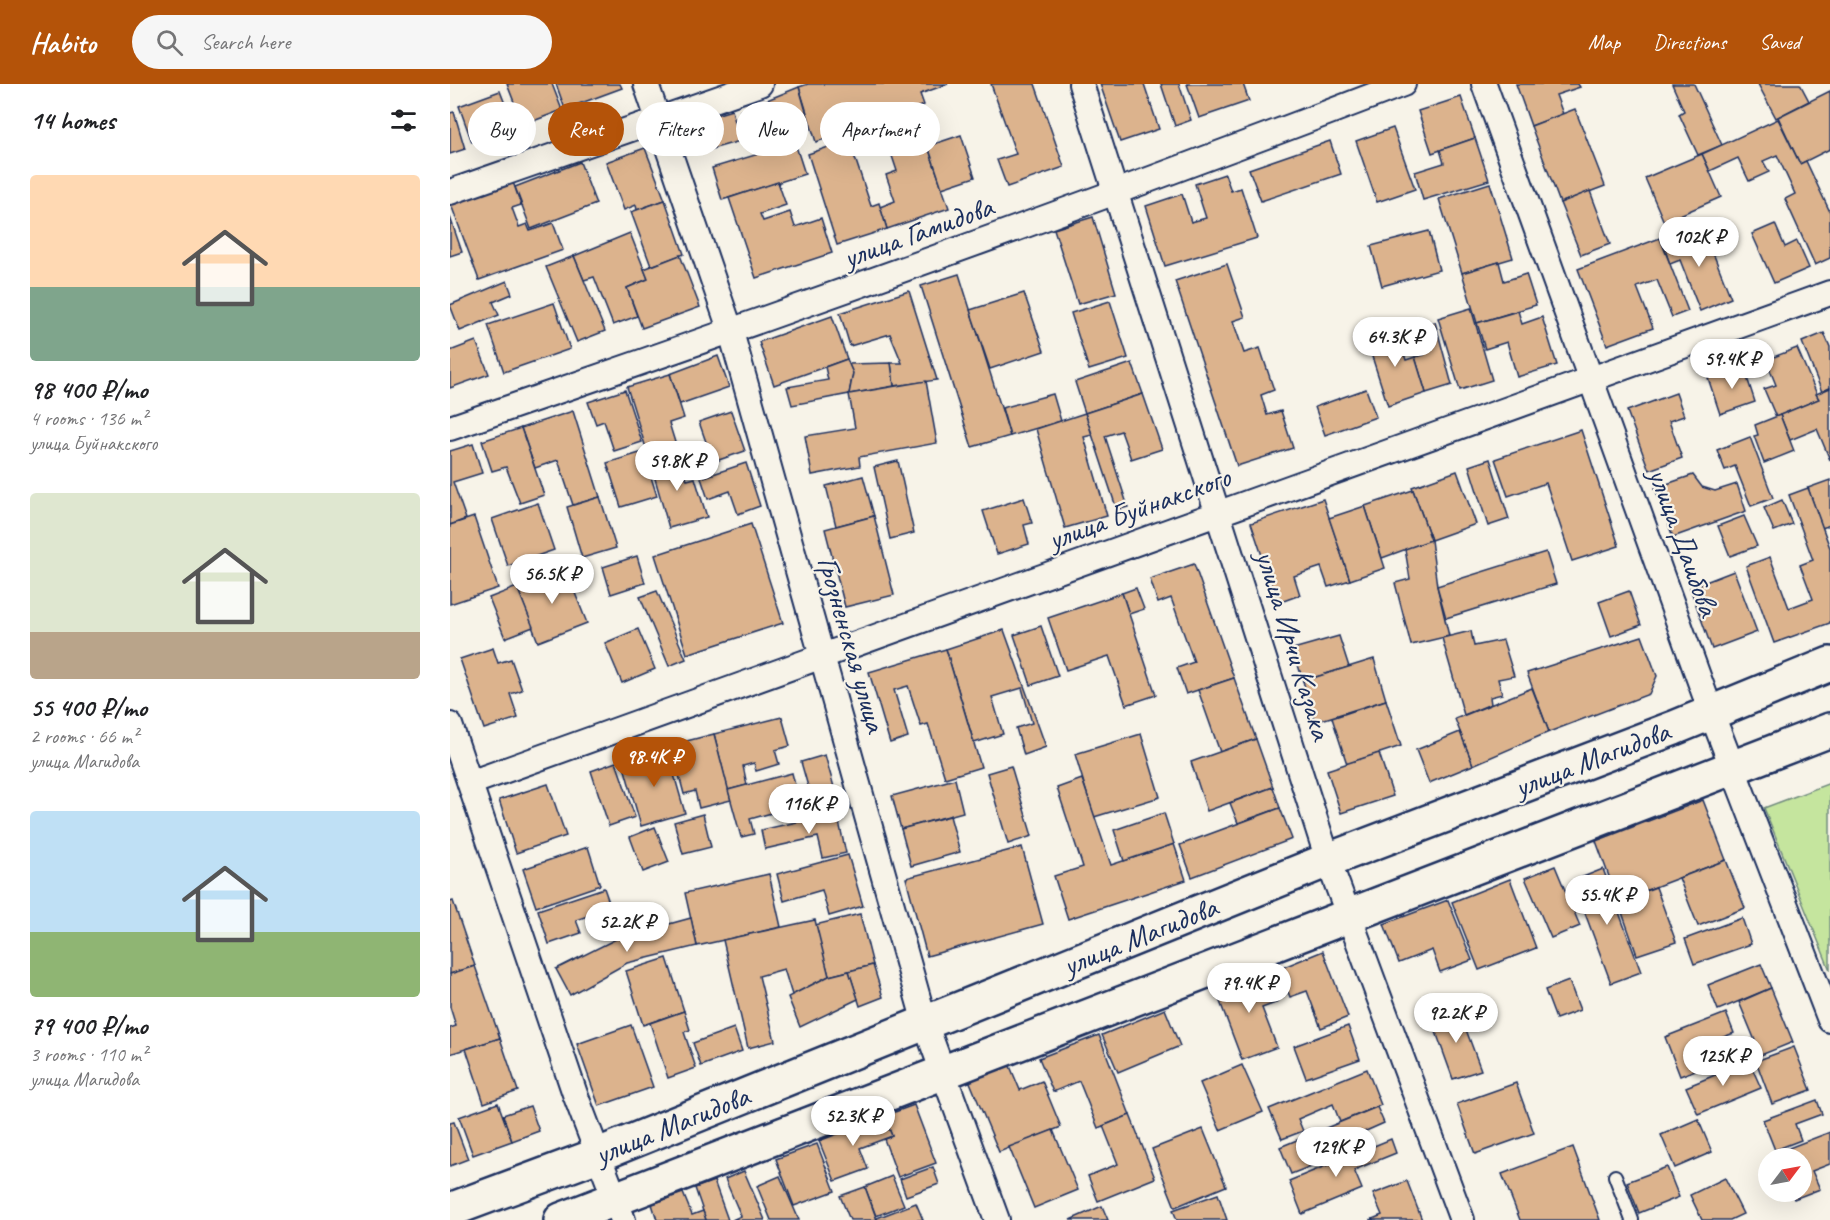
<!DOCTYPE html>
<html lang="en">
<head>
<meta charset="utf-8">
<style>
  :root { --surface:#fff; --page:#f6f6f6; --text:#202124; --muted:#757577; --accent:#b45309 }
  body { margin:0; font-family:Caveat,sans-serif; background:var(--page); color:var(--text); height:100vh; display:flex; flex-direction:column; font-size:22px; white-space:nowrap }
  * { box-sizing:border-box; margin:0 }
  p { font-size:20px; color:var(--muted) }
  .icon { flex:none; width:33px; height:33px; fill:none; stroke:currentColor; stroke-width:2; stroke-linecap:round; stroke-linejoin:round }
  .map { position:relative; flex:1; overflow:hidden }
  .panel { display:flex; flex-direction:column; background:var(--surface); width:450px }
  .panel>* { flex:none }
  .banner { position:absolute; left:18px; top:18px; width:570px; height:54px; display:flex; gap:12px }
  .needle { width:39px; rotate:58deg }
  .tools { position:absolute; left:1308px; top:1064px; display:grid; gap:12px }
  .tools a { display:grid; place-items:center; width:54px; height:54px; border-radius:50%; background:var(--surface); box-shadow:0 6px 24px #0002; font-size:30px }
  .price { position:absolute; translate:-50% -51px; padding:0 14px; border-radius:21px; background:#fff; color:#222; font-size:20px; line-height:39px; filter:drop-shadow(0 2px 3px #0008) }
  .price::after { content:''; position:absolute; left:50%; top:36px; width:18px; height:14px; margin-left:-9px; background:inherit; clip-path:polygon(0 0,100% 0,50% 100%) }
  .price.on { background:var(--accent); color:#fff }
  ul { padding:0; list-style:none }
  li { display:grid; align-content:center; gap:12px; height:318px; padding:0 30px }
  li span { display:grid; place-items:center; height:186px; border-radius:6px; color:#555 }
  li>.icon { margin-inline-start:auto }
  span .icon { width:108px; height:108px; fill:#fffc; stroke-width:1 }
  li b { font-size:26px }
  h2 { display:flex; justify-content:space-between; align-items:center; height:72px; padding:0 30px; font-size:26px }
  .chip { padding:0 21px; border-radius:27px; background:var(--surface); box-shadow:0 6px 24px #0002; font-size:21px; line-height:54px }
  .chip.on { background:var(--accent); color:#fff }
  header { display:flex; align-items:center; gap:36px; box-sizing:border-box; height:84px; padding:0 30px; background:var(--accent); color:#fff }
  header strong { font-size:28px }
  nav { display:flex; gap:33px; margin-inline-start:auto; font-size:21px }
  .search { width:420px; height:54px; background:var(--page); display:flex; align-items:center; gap:15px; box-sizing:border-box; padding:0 21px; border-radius:33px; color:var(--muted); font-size:22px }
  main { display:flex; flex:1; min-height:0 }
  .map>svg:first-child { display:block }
  .green { fill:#c5e59e; stroke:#708a7e; stroke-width:1.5 }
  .building { fill:#dcb38d; stroke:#1b2f5e; stroke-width:1.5 }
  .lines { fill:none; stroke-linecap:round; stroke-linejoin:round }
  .service-casing { stroke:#1b2f5e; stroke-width:16 }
  .minor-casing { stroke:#1b2f5e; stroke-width:28 }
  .secondary-casing { stroke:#1b2f5e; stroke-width:38 }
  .service { stroke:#f7f3e8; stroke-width:12 }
  .minor { stroke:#f7f3e8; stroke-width:24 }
  .secondary { stroke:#f7f3e8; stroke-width:33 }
  .labels { text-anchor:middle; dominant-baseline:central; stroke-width:4.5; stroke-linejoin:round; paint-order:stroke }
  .street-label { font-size:30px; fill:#1b2f5e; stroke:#f7f3e8 }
</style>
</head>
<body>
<header>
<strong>Habito</strong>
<div class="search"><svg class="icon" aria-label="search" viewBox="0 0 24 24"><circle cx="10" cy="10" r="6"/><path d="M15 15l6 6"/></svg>Search here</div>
<nav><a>Map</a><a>Directions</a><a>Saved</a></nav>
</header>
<main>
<section class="panel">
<h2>14 homes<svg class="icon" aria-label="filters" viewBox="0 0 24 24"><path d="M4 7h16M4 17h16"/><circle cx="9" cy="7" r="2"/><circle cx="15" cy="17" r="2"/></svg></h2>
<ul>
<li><span style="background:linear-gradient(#ffd9b3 60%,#7fa58c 0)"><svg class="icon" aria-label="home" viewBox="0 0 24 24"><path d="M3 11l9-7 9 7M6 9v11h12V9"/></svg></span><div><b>98 400 ₽/mo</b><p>4 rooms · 136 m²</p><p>улица Буйнакского</p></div></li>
<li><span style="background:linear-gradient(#dfe7d0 75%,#b9a48a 0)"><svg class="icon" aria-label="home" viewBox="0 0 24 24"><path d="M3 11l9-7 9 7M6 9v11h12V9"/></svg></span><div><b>55 400 ₽/mo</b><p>2 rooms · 66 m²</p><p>улица Магидова</p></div></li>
<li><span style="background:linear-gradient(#bfe0f5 65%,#8fb573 0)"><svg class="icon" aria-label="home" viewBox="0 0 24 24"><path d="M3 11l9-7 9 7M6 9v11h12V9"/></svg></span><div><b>79 400 ₽/mo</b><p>3 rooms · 110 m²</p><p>улица Магидова</p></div></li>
</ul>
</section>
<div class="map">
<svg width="1380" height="1136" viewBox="0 0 1380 1136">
  <rect width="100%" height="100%" fill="#f7f3e8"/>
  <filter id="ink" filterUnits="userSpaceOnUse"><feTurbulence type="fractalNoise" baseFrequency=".0167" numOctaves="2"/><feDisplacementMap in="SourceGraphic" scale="12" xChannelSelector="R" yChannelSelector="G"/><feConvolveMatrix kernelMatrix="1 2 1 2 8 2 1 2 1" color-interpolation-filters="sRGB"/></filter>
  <g filter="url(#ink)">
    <path class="green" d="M1380,699V886L1314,724Z"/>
    <g class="building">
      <path d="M57,0H102L112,26L73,41Z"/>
      <path d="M106,0H170L172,4L115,25Z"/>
      <path d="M358,0H498L470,10L474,21L366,58L349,3Z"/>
      <path d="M541,0H585L614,83L557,103L547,76L566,70Z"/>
      <path d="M650,0H694L709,45L670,58Z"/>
      <path d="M711,0H729L741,36L725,42Z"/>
      <path d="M737,0H793L799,17L749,34Z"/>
      <path d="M1066,0H1128L1130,3L1106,11L1113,30L1081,42Z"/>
      <path d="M1222,0H1244L1272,61L1248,71L1229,30L1234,27Z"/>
      <path d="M1308,0H1350L1359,17L1326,34Z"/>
      <path d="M349,3L359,38L329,51L333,63L305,69L290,27Z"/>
      <path d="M50,7L64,43L22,58L9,22Z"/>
      <path d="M1380,7V65L1350,80L1328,33Z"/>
      <path d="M1011,13L1025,54L982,69L968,27Z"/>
      <path d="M1125,25L1155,102L1110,119L1081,42Z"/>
      <path d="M282,26L290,57L244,70L235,40Z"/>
      <path d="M4,28L15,65L0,70V29Z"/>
      <path d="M1328,35L1350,80L1356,77L1380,128V174L1365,181L1335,115L1345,110L1327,71L1313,77L1319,88L1299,97L1288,74L1260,87L1252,70Z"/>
      <path d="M943,44L965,105L927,118L906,57Z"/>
      <path d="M474,51L499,124L437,145L430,123L445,117L436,91L447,87L439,63Z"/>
      <path d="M511,51L525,93L492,104L478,62Z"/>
      <path d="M1025,54L1039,96L973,116L965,88L994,79L990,66Z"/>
      <path d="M399,56L421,122L429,119L437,145L387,161L358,70Z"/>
      <path d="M880,57L891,90L811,117L799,85Z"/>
      <path d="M345,59L355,90L272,116L262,84Z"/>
      <path d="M195,64L215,116L187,126L186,121L174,126L156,78Z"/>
      <path d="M1252,70L1271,113L1214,138L1195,94Z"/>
      <path d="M130,78L146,120L81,145L65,103Z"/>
      <path d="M775,90L781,107L791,104L807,154L715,182L696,122L732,110L741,138L756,134L745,100Z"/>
      <path d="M62,95L71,121L62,124L69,143L77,140L80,147L103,139L113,166L29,196L0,118Z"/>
      <path d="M328,98L336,121L310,130L313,137L340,128L345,143L371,134L382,169L306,194L279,114Z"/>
      <path d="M1040,99L1063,174L1012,189L989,115Z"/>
      <path d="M1140,107L1160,160L1131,171L1110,119Z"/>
      <path d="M215,116L234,170L201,182L181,128Z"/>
      <path d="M0,133L12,168L0,172Z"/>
      <path d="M643,133L666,209L628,220L604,145Z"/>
      <path d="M1325,140L1335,163L1347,157L1359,184L1324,199L1302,150Z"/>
      <path d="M1253,144L1281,214L1250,227L1230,176L1220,180L1213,160Z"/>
      <path d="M979,147L989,186L932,202L921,162Z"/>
      <path d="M180,149L198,195L177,204L187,232L163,241L144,193L134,196L124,172Z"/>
      <path d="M1210,154L1238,227L1222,233L1207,196L1187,203L1203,244L1157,261L1128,185Z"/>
      <path d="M230,171L250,223L192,244L177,204L198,195L194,185Z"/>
      <path d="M124,172L155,247L127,258L96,183Z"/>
      <path d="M1049,178L1054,197L1076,190L1086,221L1027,239L1012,189Z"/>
      <path d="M777,180L795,233L783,237L794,269L810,264L824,306L811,311L817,331L831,327L843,364L787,382L725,197Z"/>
      <path d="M509,190L560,352L522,363L471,202Z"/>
      <path d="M57,197L62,210L43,218L49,231L10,247L0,221Z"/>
      <path d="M459,207L487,296L444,302L441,279H452L440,250L400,262L390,229Z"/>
      <path d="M574,209L594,267L540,285L520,226Z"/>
      <path d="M660,217L678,274L639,286L621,229Z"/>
      <path d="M104,219L120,265L54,288L38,241Z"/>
      <path d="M1021,224L1042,296L1010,306L988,234Z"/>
      <path d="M1068,227L1072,240L1092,233L1107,281L1067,293L1057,258L1035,265L1027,239Z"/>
      <path d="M382,232L397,275L324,301L309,258Z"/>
      <path d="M985,238L1002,301L976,309L965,273L974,271L966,243Z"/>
      <path d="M946,245L956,276L965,273L976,309L938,322L916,254Z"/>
      <path d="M1374,249L1380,263V304L1372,308L1352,258Z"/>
      <path d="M26,257L39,290L0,304V267Z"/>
      <path d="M1347,264L1369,315L1326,333L1314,305L1326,301L1316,276Z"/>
      <path d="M268,272L279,303L230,320L220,290Z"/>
      <path d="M397,275L403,289L399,310L342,321L337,303L378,296L375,283Z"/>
      <path d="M441,279L444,302L399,310L403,289L399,280Z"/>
      <path d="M682,279L693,310L635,329L625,298Z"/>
      <path d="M1293,281L1305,318L1270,330L1258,294Z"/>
      <path d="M220,290L234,334L219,339L228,368L200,377L177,303Z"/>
      <path d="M476,297L487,359L409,373L410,382L362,391L355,352L405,344L399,310Z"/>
      <path d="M1380,304V376L1367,345L1340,356L1330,331L1369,315L1366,310Z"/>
      <path d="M916,305L926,333L875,351L865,323Z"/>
      <path d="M175,306L192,358L164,367L154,337L146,340L138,318Z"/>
      <path d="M1226,309L1234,332L1219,337L1232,374L1199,386L1177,327Z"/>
      <path d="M603,310L611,337L560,352L552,324Z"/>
      <path d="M693,310L712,365L681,375L671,347L655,352L678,423L667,426L635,329Z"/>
      <path d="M123,327L150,413L123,421L108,376L85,384L71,344Z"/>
      <path d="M281,327L295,367L263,378L249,338Z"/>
      <path d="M635,329L642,351L634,353L657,432L615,444L586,345Z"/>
      <path d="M1330,331L1344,367L1314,379L1304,352L1308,351L1305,341Z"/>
      <path d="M71,344L94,411L70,419L56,383L42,387L32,357Z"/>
      <path d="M1131,346L1169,462L1122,477L1096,399L1058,412L1045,375Z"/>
      <path d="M1300,353L1323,414L1301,422L1285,382L1275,386L1267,366Z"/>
      <path d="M23,360L32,389L3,398L16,435L0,441V367Z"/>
      <path d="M193,368L207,412L171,423L157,379Z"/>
      <path d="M228,368L237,396L245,394L257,433L219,444L200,377Z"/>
      <path d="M1040,375L1059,435L1038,442L1019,382Z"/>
      <path d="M448,377L464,449L440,455L424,383Z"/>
      <path d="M296,379L310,422L288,430L280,407L258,415L251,394Z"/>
      <path d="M1007,387L1026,440L981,456L962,403Z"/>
      <path d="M1243,391L1252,403L1265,407L1287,400L1296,427L1223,453L1205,404Z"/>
      <path d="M413,392L424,432L386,442L376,402Z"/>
      <path d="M1380,396V441L1372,444L1358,404Z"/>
      <path d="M1358,404L1380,464V539L1324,559L1296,482L1320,473L1339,524L1363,515L1350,481L1363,476L1339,411Z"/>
      <path d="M963,406L981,456L932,474L915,422Z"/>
      <path d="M150,413L166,464L132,474L117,423Z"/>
      <path d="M574,414L582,439L574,441L579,460L547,470L533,427Z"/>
      <path d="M873,415L900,496L878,503L871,483L844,492L850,511L828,519L801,439Z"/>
      <path d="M1332,416L1342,440L1324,447L1314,424Z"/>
      <path d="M88,419L104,466L58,482L42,435Z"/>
      <path d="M915,422L935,484L900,496L879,434Z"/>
      <path d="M424,432L444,511L395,523L375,445Z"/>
      <path d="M1294,432L1307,462L1280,472L1268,442Z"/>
      <path d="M24,433L48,504L0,520V441Z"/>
      <path d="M301,440L333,539L237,570L205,471Z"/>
      <path d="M981,456L987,502L999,552L961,561L945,499L960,495L955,465Z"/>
      <path d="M1096,468L1106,500L996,534L987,502Z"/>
      <path d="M187,472L195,499L161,510L153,483Z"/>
      <path d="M744,480L784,594L736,610L727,584L744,578L721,514L708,519L700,495Z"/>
      <path d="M115,484L137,539L88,558L67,503Z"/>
      <path d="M1284,487L1307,548L1262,565L1240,504Z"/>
      <path d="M67,503L83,543L55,554L39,514Z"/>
      <path d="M686,504L694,525L679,530L672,509Z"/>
      <path d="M207,507L236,575L219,582L190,513Z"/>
      <path d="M1179,507L1191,541L1161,552L1149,518Z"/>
      <path d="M672,509L706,611L676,621L659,572L616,586L598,534Z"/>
      <path d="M591,542L608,592L581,601L564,551Z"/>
      <path d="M188,545L205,585L172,599L155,559Z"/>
      <path d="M554,546L596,663L574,671L566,644L582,639L572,604L542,613L553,650L524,659L496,565Z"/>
      <path d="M1021,547L1024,562L1053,556L1064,592L1048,595L1052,610L1040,613L1041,620L1014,631L992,554Z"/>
      <path d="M889,552L899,583L853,597L843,565Z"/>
      <path d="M1192,552L1207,592L1199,610L1099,648L1077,589Z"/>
      <path d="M43,564L48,579L61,575L72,606L60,610L68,634L34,645L10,575Z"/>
      <path d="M496,565L531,683L495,694L478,640L471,642L458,602L444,606L458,653L440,659L419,588Z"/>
      <path d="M924,575L936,616L865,638L853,597Z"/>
      <path d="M784,594L806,655L770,668L748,606Z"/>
      <path d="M1082,604L1099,648L1023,681L1005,635Z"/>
      <path d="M936,616L951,662L897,680L882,634Z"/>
      <path d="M332,633L340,662L325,666L329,680L306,687L304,679L293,682L297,701L278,706L264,650Z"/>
      <path d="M1010,648L1023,681L979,699L966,666Z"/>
      <path d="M264,650L281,716L249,724L245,707L234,710L221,661Z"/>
      <path d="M691,650L710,713L644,733L625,670Z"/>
      <path d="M806,655L823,703L757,727L741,678Z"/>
      <path d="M217,666L235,729L191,742L173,679Z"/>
      <path d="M929,669L943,712L891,729L877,686Z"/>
      <path d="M375,671L389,721L365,727L351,678Z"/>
      <path d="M166,678L185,733L159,742L141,687Z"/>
      <path d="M561,682L582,752L558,760L537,689Z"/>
      <path d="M342,689L350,721L300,735L304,750L291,753L278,706Z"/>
      <path d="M505,695L513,728L451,745L442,712Z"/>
      <path d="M632,695L661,781L724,760L736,796L618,835L604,792L633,783L607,704Z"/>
      <path d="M98,700L116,752L66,769L49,716Z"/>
      <path d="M823,703L830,724L788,739L780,719Z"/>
      <path d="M1253,716L1276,776L1168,817L1146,757Z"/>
      <path d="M830,724L842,755L742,793L730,761Z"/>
      <path d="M387,729L396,769L373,774L368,753L315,765L311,746Z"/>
      <path d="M714,729L724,760L674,777L664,746Z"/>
      <path d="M253,730L261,763L233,770L224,738Z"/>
      <path d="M500,732L510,768L461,782L451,745Z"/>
      <path d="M205,743L219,778L193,788L180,753Z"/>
      <path d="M138,763L150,801L86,823L73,785Z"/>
      <path d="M572,763L593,840L477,872L456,794Z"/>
      <path d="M398,771L413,822L379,832L372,806L334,817L327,790Z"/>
      <path d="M1276,776L1295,824L1248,842L1229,794Z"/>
      <path d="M1105,782L1130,842L1101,854L1075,794Z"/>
      <path d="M1153,785L1191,888L1161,899L1123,797Z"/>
      <path d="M319,790L331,843L247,862L235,809Z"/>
      <path d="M1060,795L1086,864L1029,886L1002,818Z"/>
      <path d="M1206,803L1226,858L1187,871L1168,817Z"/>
      <path d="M154,804L161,824L126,836L131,849L99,860L88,826Z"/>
      <path d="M998,816L1022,876L990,888L982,866L949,879L934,840Z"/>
      <path d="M3,817L25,882L0,890V818Z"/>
      <path d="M410,830L423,881L379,892L365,841Z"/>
      <path d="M241,834L247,862L177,879L120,911L106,885L168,854Z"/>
      <path d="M1292,834L1301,860L1244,880L1235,855Z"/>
      <path d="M365,836L379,892L342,911L334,885L309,892L325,957L298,964L273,856Z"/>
      <path d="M873,867L898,933L871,944L857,907L840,913L829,885Z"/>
      <path d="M217,874L234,927L193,941L176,887Z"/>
      <path d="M1311,880L1321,904L1268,926L1258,901Z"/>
      <path d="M423,881L433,913L410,922L399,887Z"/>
      <path d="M25,882L50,954L0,970V944L6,942L0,923V890Z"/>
      <path d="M399,887L408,915L350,943L338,913L379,892Z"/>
      <path d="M817,887L828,918L812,924L827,963L792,976L766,907Z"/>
      <path d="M1119,897L1130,926L1106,935L1095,906Z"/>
      <path d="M1321,904L1343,958L1311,971L1289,918Z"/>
      <path d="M1008,924L1031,986L1003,995L981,934Z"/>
      <path d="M715,925L730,962L668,988L652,951Z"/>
      <path d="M234,927L240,946L234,948L246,984L218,994L200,939Z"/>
      <path d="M1276,929L1284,949L1263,957L1271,976L1230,992L1215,953Z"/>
      <path d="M181,941L203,1003L149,1022L127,960Z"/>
      <path d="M898,942L910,975L856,994L844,962Z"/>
      <path d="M284,944L292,967L251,982L243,959Z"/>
      <path d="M649,951L680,1031L648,1044L629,997L603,1008L589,974Z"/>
      <path d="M50,954L68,1007L34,1019L16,965Z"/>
      <path d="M1344,963L1361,1006L1322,1020L1306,977Z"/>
      <path d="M557,975L570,1006L592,997L611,1043L549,1068L517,991Z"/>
      <path d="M1299,977L1311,1004L1248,1030L1236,1003Z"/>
      <path d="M792,981L813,1028L770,1046L750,999Z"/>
      <path d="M917,985L931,1021L890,1038L883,1020L848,1035L853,1047L832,1055L819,1025Z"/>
      <path d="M1066,999L1084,1049L1025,1070L1007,1020Z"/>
      <path d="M1367,1016L1372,1030L1345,1040L1351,1056L1325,1066L1313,1036Z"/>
      <path d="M48,1019L62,1057L23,1071L9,1033Z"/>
      <path d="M464,1021L486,1079L448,1093L434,1055L442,1052L434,1032Z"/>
      <path d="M80,1022L89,1047L62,1057L53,1031Z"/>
      <path d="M927,1023L934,1039L898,1055L902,1066L841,1090L830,1063Z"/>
      <path d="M680,1031L705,1094L648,1117L638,1092L668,1080L653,1042Z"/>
      <path d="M434,1032L442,1052L410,1064L418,1085L385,1097L369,1057Z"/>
      <path d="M1248,1035L1262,1068L1225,1084L1211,1051Z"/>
      <path d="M4,1038L18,1075L0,1082V1039Z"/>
      <path d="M753,1045L776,1102L725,1123L702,1065Z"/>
      <path d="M603,1046L628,1106L584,1124L559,1063Z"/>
      <path d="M1380,1048V1080L1362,1087L1370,1105L1344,1115L1341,1107H1352V1074H1328L1326,1069Z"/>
      <path d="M941,1055L946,1069L904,1086L912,1105L852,1130L839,1097Z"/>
      <path d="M367,1060L385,1107L344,1122L326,1075Z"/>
      <path d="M1123,1063L1150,1136H1070L1052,1090Z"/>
      <path d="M483,1083L489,1100L456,1112L450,1095Z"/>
      <path d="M1217,1083L1229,1113L1189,1129L1177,1098Z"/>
      <path d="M294,1087L315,1136H282L291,1132L275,1095Z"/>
      <path d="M330,1092L349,1136H321L307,1102Z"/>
      <path d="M442,1092L454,1121L426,1132L415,1103Z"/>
      <path d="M1275,1094L1293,1130L1280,1136H1252L1240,1111Z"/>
      <path d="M264,1097L278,1136H256L245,1104Z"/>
      <path d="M957,1097L972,1136H920L932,1131L923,1110Z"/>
      <path d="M415,1103L427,1136H400L390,1112Z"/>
      <path d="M233,1109L242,1131L253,1127L256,1136H207L202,1120Z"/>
      <path d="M768,1110L777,1136H727L723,1126Z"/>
      <path d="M466,1119L473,1136H427V1134Z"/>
      <path d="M652,1122L658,1136H620Z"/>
    </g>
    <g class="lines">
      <defs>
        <path id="service" d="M1165,1092L1182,1136"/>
        <g id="minor">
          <path d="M196,0L281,248L475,939L547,1136"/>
          <path d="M631,0L878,776L1012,1136"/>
          <path d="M1034,0L1261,628L1380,936"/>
          <path d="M0,108L310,0"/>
          <path d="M0,344C320,235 637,121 953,0"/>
          <path d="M0,641L125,1010L173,1136"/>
          <path d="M20,699L1380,209"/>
        </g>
        <g id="secondary">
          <path d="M0,1126L148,1071L878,776L1224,644L1380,580"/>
          <path d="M111,1136L1380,646"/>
        </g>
      </defs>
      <use href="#service" class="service-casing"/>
      <use href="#minor" class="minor-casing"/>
      <use href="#secondary" class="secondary-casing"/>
      <use href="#service" class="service"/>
      <use href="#minor" class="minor"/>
      <use href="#secondary" class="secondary"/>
    </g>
  </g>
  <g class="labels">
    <g class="street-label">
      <text transform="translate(468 148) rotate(-20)">улица Гамидова</text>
      <text transform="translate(689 424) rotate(-20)">улица Буйнакского</text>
      <text transform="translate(1234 458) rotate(70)">улица Даибова</text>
      <text transform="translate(402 560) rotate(74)">Грозненская улица</text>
      <text transform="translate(844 561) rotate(73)">улица Ирчи Казака</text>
      <text transform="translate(1142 675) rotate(-21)">улица Магидова</text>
      <text transform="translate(690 852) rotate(-22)">улица Магидова</text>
      <text transform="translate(222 1041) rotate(-22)">улица Магидова</text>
    </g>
  </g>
</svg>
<div class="tools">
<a><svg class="needle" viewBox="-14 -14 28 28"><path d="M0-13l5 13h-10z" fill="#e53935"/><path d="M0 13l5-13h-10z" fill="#757577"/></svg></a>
</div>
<b class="price" style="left:1249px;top:184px">102K ₽</b>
<b class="price" style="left:945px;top:284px">64.3K ₽</b>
<b class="price" style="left:1282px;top:306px">59.4K ₽</b>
<b class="price" style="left:227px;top:408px">59.8K ₽</b>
<b class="price" style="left:102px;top:521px">56.5K ₽</b>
<b class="price on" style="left:204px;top:704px">98.4K ₽</b>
<b class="price" style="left:359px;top:751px">116K ₽</b>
<b class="price" style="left:1157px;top:842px">55.4K ₽</b>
<b class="price" style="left:177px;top:869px">52.2K ₽</b>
<b class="price" style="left:799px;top:930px">79.4K ₽</b>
<b class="price" style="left:1006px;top:960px">92.2K ₽</b>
<b class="price" style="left:1273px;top:1003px">125K ₽</b>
<b class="price" style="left:403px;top:1063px">52.3K ₽</b>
<b class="price" style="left:886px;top:1094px">129K ₽</b>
<div class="banner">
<a class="chip">Buy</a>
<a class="chip on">Rent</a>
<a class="chip">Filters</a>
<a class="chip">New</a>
<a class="chip">Apartment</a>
</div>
</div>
</main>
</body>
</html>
